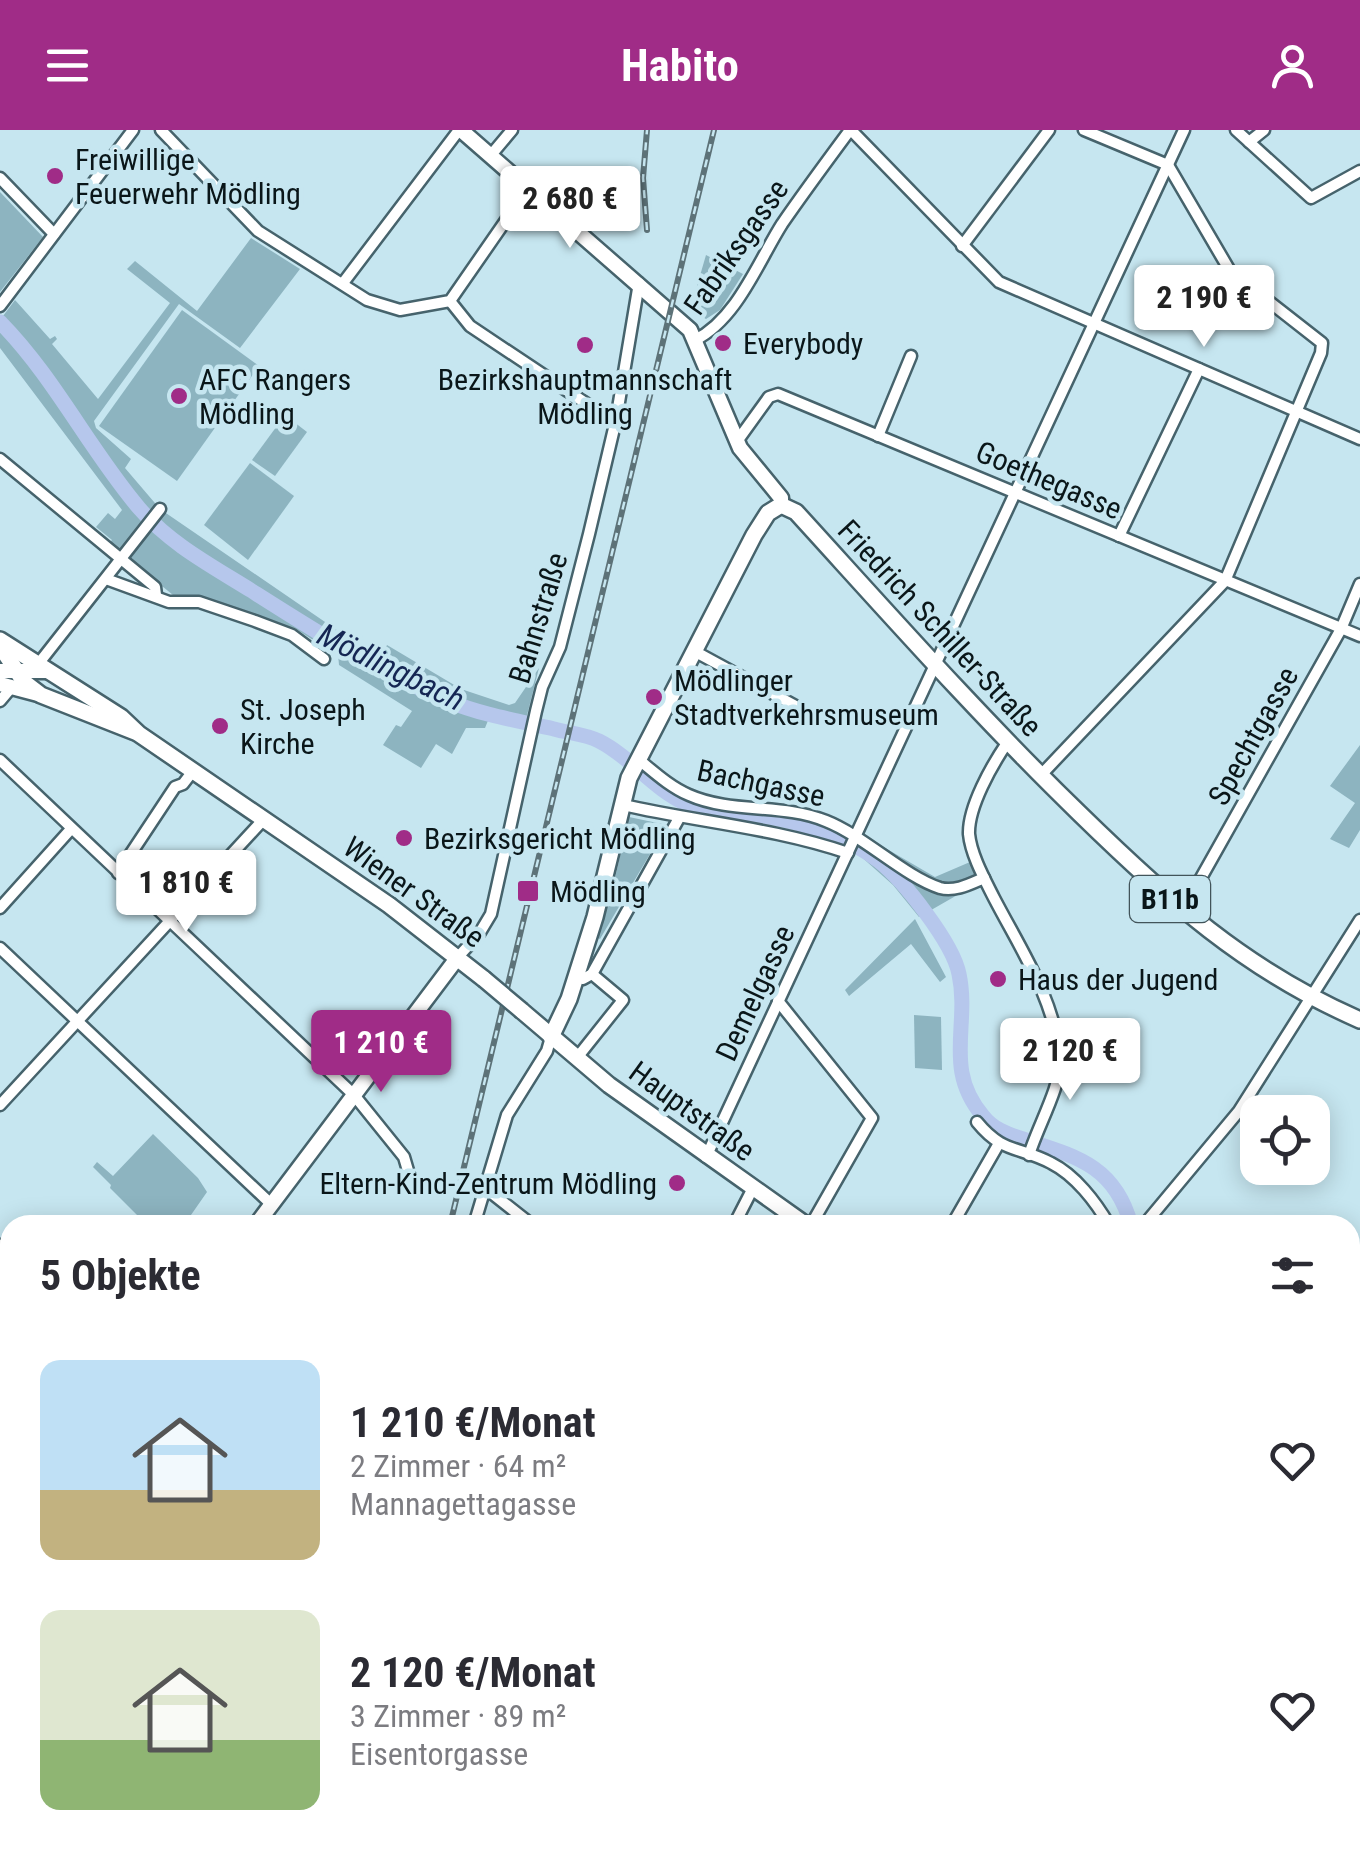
<!DOCTYPE html>
<html lang="de">
<head>
<meta charset="utf-8">
<style>
  :root { --surface:#fff; --page:#f7f7f7; --text:#2b2b33; --muted:#7c7c81; --accent:#a02c87 }
  body { margin:0; font-family:"Roboto Condensed",sans-serif; background:var(--page); color:var(--text); height:100vh; display:flex; flex-direction:column; font-size:38px; white-space:nowrap }
  * { box-sizing:border-box; margin:0 }
  p { font-size:32px; color:var(--muted) }
  .icon { flex:none; width:55px; height:55px; fill:none; stroke:currentColor; stroke-width:2; stroke-linecap:round; stroke-linejoin:round }
  .map { position:relative; flex:1; overflow:hidden }
  .drawer { position:absolute; left:0px; top:1085px; width:1360px; height:642px; display:flex; flex-direction:column; background:var(--surface); border-radius:30px 30px 0 0; box-shadow:0 5px 25px #0003 }
  .drawer>* { flex:none }
  .tools { position:absolute; left:1240px; top:965px; display:grid; gap:20px }
  .tools a { display:grid; place-items:center; width:90px; height:90px; border-radius:20px; background:var(--surface); box-shadow:0 5px 25px #0003; font-size:50px }
  .price { position:absolute; translate:-50% -85px; padding:0 22px; border-radius:10px; background:#fff; color:#222; font-size:32px; line-height:65px; filter:drop-shadow(0 2px 5px #0008) }
  .price::after { content:''; position:absolute; left:50%; top:60px; width:30px; height:22px; margin-left:-15px; background:inherit; clip-path:polygon(0 0,100% 0,50% 100%) }
  .price.on { background:var(--accent); color:#fff }
  ul { padding:0; list-style:none }
  li { display:flex; align-items:center; gap:30px; height:250px; padding:0 40px }
  li span { display:grid; place-items:center; flex:none; width:280px; height:200px; border-radius:20px; color:#555 }
  li>.icon { margin-inline-start:auto }
  span .icon { width:120px; height:120px; fill:#fffc; stroke-width:1 }
  li b { font-size:42px }
  h2 { display:flex; justify-content:space-between; align-items:center; height:120px; padding:0 40px; font-size:42px }
  header { display:flex; justify-content:space-between; align-items:center; height:130px; padding:0 40px; background:var(--accent); color:#fff; font-size:45px; font-weight:700 }
  .map>svg:first-child { display:block }
  .green { fill:#8db4c0 }
  .lines { fill:none; stroke-linecap:round; stroke-linejoin:round }
  .river { stroke:#b6c7ec; stroke-width:15 }
  .street-casing { stroke:#46636c; stroke-width:15 }
  .secondary-casing { stroke:#46636c; stroke-width:19 }
  .primary-casing { stroke:#46636c; stroke-width:20 }
  .street { stroke:#fff; stroke-width:10 }
  .secondary { stroke:#fff; stroke-width:14 }
  .primary { stroke:#fff; stroke-width:15 }
  .rail-casing { stroke:#5d7278; stroke-width:6 }
  .rail { stroke:#c6e6f0; stroke-width:2.5; stroke-dasharray:8; stroke-linecap:butt }
  .primary-bridge-casing { stroke:#46636c; stroke-width:20; stroke-linecap:butt }
  .primary-bridge { stroke:#fff; stroke-width:15 }
  .poi-dot { fill:#a02c87; stroke:#c6e6f0; stroke-width:4 }
  .labels { text-anchor:middle; dominant-baseline:central; stroke-width:9; stroke-linejoin:round; paint-order:stroke }
  .shield { fill:#c6e6f0; stroke:#42545a; stroke-width:2.5 }
  .shield-label { font-size:28px; font-weight:bold; fill:#0a1619 }
  .poi-label { font-size:30px; fill:#0a1619; stroke:#c6e6f0; text-anchor:start }
  .street-label { font-size:30px; fill:#0a1619; stroke:#c6e6f0 }
  .water-label { font-size:32px; font-style:italic; fill:#152653; stroke:#c6e6f0 }
</style>
</head>
<body>
<header><svg class="icon" aria-label="menu" viewBox="0 0 24 24"><path d="M4 6h16M4 12h16M4 18h16"/></svg>Habito<svg class="icon" aria-label="person" viewBox="0 0 24 24"><circle cx="12" cy="8" r="4"/><path d="M4 21q1-7 8-7t8 7"/></svg></header>
<div class="map">
<svg width="1360" height="1726" viewBox="0 0 1360 1726">
  <rect width="100%" height="100%" fill="#c6e6f0"/>
  <g class="green">
    <path d="M0,62L43,107L0,162Z"/>
    <path d="M251,108L300,139L240,218L179,174L94,291L96,298L131,329L125,338L160,379L344,505L330,521L296,499L225,475L173,465L109,413L112,410L96,397L108,383L115,389L122,380L0,218V190L15,170L50,209L55,206L57,209L52,214L98,269L170,173L127,139L135,131L197,181Z"/>
    <path d="M706,125L743,144L720,180L706,189L690,180Z"/>
    <path d="M182,180L259,236L177,351L99,296Z"/>
    <path d="M285,285L307,302L275,346L252,330Z"/>
    <path d="M250,333L294,366L248,430L204,395Z"/>
    <path d="M354,512L381,528L387,515L461,559L509,575L515,573L539,538L525,593L489,588L485,598H466L452,624L436,614L421,638L383,615L396,595L401,597L412,581L339,535L338,524Z"/>
    <path d="M1360,615V700L1349,718L1330,709L1355,673L1330,656Z"/>
    <path d="M629,687L667,695L600,809L596,807L606,770H610Z"/>
    <path d="M863,705L935,747L970,732L980,752L919,787L893,755L857,723Z"/>
    <path d="M915,789L946,847L940,852L911,814L849,866L845,860Z"/>
    <path d="M914,885L941,887L942,940L915,938Z"/>
    <path d="M153,1004L198,1048L207,1062L184,1095H147L110,1058L111,1055L93,1037L97,1032L113,1046Z"/>
  </g>
  <g class="lines">
    <g class="river">
      <path d="M0,192C55,248 89,319 139,378C170,414 212,436 252,461C315,501 379,542 448,571C482,585 519,591 554,599C568,603 585,604 599,611C631,627 654,660 687,674C711,685 738,682 764,686C803,693 847,706 879,731C904,751 953,813 959,844C970,896 943,939 983,986C993,999 1007,1004 1023,1009C1075,1026 1115,1035 1131,1095"/>
      <path d="M1350,1248L1360,1250"/>
    </g>
    <defs>
      <g id="street">
        <path d="M161,0L258,101L367,170L400,180L450,171L529,57"/>
        <path d="M851,0L999,152L1360,309"/>
        <path d="M1236,0L1311,68L1360,41"/>
        <path d="M1249,12L1264,0"/>
        <path d="M491,25L512,0"/>
        <path d="M0,48L54,104"/>
        <path d="M962,116L1049,0"/>
        <path d="M343,153L459,0"/>
        <path d="M450,171L470,196L602,284L616,290"/>
        <path d="M0,176L133,0"/>
        <path d="M695,210C737,189 758,132 782,94C804,62 827,31 850,0"/>
        <path d="M878,306L911,226"/>
        <path d="M738,310L769,267L778,264L1360,506"/>
        <path d="M0,329L155,457L156,465"/>
        <path d="M1119,406L1199,239"/>
        <path d="M106,449L169,472H199L255,491L292,505L324,529"/>
        <path d="M694,521L801,579"/>
        <path d="M39,533L160,379"/>
        <path d="M0,571L11,558"/>
        <path d="M1007,613C992,635 968,677 969,704C971,725 985,750 994,768C1021,820 1056,871 1060,931C1061,956 1037,998 1029,1025"/>
        <path d="M638,629C654,642 670,657 689,665C732,684 782,673 826,691C864,706 905,747 940,758C955,762 970,754 984,748"/>
        <path d="M0,630L354,965L404,1027L409,1044"/>
        <path d="M1040,646L1225,451L1321,223L1322,213L1230,141L1168,35L1084,0"/>
        <path d="M623,675C698,692 775,698 848,723"/>
        <path d="M118,743L175,657L183,654L193,641"/>
        <path d="M0,778L71,699"/>
        <path d="M1183,780L1341,499L1360,454"/>
        <path d="M0,818L271,1074"/>
        <path d="M458,827L479,804L491,784L536,581L542,557L560,517L589,404L616,290L639,153"/>
        <path d="M576,847L583,849L592,844L679,688"/>
        <path d="M778,871L872,988L811,1095"/>
        <path d="M576,929L623,870L592,844"/>
        <path d="M0,975L264,689"/>
        <path d="M977,992C1003,1024 1019,1016 1051,1033C1075,1045 1096,1072 1109,1095"/>
        <path d="M706,1027L1184,0"/>
        <path d="M484,1057L532,1095"/>
        <path d="M474,1095L507,985L547,921L551,907"/>
        <path d="M734,1095L753,1058"/>
        <path d="M952,1095L998,1015"/>
        <path d="M1144,1095L1239,981L1360,790"/>
        <path d="M0,1115L10,1124"/>
        <path d="M1350,1163L1360,1168"/>
        <path d="M0,1178L10,1167"/>
        <path d="M0,1536L10,1526"/>
        <path d="M1350,1544L1360,1556"/>
        <path d="M332,1718L336,1726"/>
        <path d="M550,1718L563,1726"/>
        <path d="M963,1718L977,1726"/>
        <path d="M364,1726L401,1718"/>
        <path d="M507,1726L508,1718"/>
        <path d="M816,1726L821,1718"/>
        <path d="M1000,1726L1006,1718"/>
        <path d="M1089,1726L1094,1718"/>
      </g>
      <g id="secondary">
        <path d="M461,0L690,200L740,318L781,368V375"/>
        <path d="M0,541H47"/>
        <path d="M0,554L38,564"/>
        <path d="M256,1095L458,827"/>
        <path d="M0,1391L10,1381"/>
        <path d="M0,1714L9,1726"/>
      </g>
      <g id="primary">
        <path d="M0,510L121,587L139,604L389,775L484,849"/>
        <path d="M0,516L24,552L41,565L135,602"/>
        <path d="M522,881L609,955L806,1095"/>
        <path d="M551,907L569,869L595,787L629,648L754,405L768,383L781,375L796,382C889,484 980,587 1079,683C1167,769 1245,840 1360,890"/>
        <path d="M1350,1150L1360,1130"/>
        <path d="M1350,1444L1356,1461L1350,1479"/>
        <path d="M1193,1726L1197,1718"/>
      </g>
    </defs>
    <use href="#street" class="street-casing"/>
    <use href="#secondary" class="secondary-casing"/>
    <use href="#primary" class="primary-casing"/>
    <use href="#street" class="street"/>
    <use href="#secondary" class="secondary"/>
    <use href="#primary" class="primary"/>
    <defs>
      <g id="rail">
        <path d="M647,100L643,48L647,0"/>
        <path d="M450,1095L714,0"/>
        <path d="M280,1726L283,1718"/>
      </g>
    </defs>
    <use href="#rail" class="rail-casing"/>
    <use href="#rail" class="rail"/>
    <defs>
      <path id="primary-bridge" d="M484,849L522,881"/>
    </defs>
    <use href="#primary-bridge" class="primary-bridge-casing"/>
    <use href="#primary-bridge" class="primary-bridge"/>
  </g>
  <g class="poi-dot">
    <circle cx="55" cy="46" r="10"/>
    <circle cx="723" cy="213" r="10"/>
    <circle cx="585" cy="215" r="10"/>
    <circle cx="179" cy="266" r="10"/>
    <circle cx="654" cy="567" r="10"/>
    <circle cx="220" cy="596" r="10"/>
    <circle cx="404" cy="708" r="10"/>
    <rect x="516" y="749" width="24" height="24" rx="5"/>
    <circle cx="998" cy="849" r="10"/>
    <circle cx="677" cy="1053" r="10"/>
  </g>
  <g class="labels">
    <rect class="shield" x="1130" y="746" width="80" height="46" rx="8"/>
    <g class="shield-label">
      <text x="1170" y="769">B11b</text>
    </g>
    <g class="poi-label">
      <text x="75" y="29">Freiwillige<tspan x="75" dy="34">Feuerwehr Mödling</tspan></text>
      <text x="743" y="213">Everybody</text>
      <text x="199" y="249">AFC Rangers<tspan x="199" dy="34">Mödling</tspan></text>
      <text x="585" y="249" text-anchor="middle">Bezirkshauptmannschaft<tspan x="585" dy="34">Mödling</tspan></text>
      <text x="674" y="550">Mödlinger<tspan x="674" dy="34">Stadtverkehrsmuseum</tspan></text>
      <text x="240" y="579">St. Joseph<tspan x="240" dy="34">Kirche</tspan></text>
      <text x="424" y="708">Bezirksgericht Mödling</text>
      <text x="550" y="761">Mödling</text>
      <text x="1018" y="849">Haus der Jugend</text>
      <text x="657" y="1053" text-anchor="end">Eltern-Kind-Zentrum Mödling</text>
    </g>
    <g class="street-label">
      <text transform="translate(736 117) rotate(-55)">Fabriksgasse</text>
      <text transform="translate(1049 350) rotate(23)">Goethegasse</text>
      <text transform="translate(538 488) rotate(-73)">Bahnstraße</text>
      <text transform="translate(940 498) rotate(47)">Friedrich Schiller-Straße</text>
      <text transform="translate(1253 606) rotate(-61)">Spechtgasse</text>
      <text transform="translate(761 653) rotate(12)">Bachgasse</text>
      <text transform="translate(414 762) rotate(36)">Wiener Straße</text>
      <text transform="translate(755 863) rotate(-65)">Demelgasse</text>
      <text transform="translate(692 981) rotate(36)">Hauptstraße</text>
    </g>
    <g class="water-label">
      <text transform="translate(391 537) rotate(26)">Mödlingbach</text>
    </g>
  </g>
</svg>
<div class="tools">
<a><svg class="icon" aria-label="locate" viewBox="0 0 24 24"><circle cx="12" cy="12" r="6"/><path d="M12 2v4M12 18v4M2 12h4M18 12h4"/></svg></a>
</div>
<b class="price" style="left:570px;top:121px">2 680 €</b>
<b class="price" style="left:1204px;top:220px">2 190 €</b>
<b class="price" style="left:186px;top:805px">1 810 €</b>
<b class="price on" style="left:381px;top:965px">1 210 €</b>
<b class="price" style="left:1070px;top:973px">2 120 €</b>
<section class="drawer">
<h2>5 Objekte<svg class="icon" aria-label="filters" viewBox="0 0 24 24"><path d="M4 7h16M4 17h16"/><circle cx="9" cy="7" r="2"/><circle cx="15" cy="17" r="2"/></svg></h2>
<ul>
<li><span style="background:linear-gradient(#bfe0f5 65%,#c2b280 0)"><svg class="icon" aria-label="home" viewBox="0 0 24 24"><path d="M3 11l9-7 9 7M6 9v11h12V9"/></svg></span><div><b>1 210 €/Monat</b><p>2 Zimmer · 64 m²</p><p>Mannagettagasse</p></div><svg class="icon" aria-label="heart" viewBox="0 0 24 24"><path d="M12 20l-8-8c-3-5 5-10 8-4 3-6 11-1 8 4z"/></svg></li>
<li><span style="background:linear-gradient(#dfe7d0 65%,#8fb573 0)"><svg class="icon" aria-label="home" viewBox="0 0 24 24"><path d="M3 11l9-7 9 7M6 9v11h12V9"/></svg></span><div><b>2 120 €/Monat</b><p>3 Zimmer · 89 m²</p><p>Eisentorgasse</p></div><svg class="icon" aria-label="heart" viewBox="0 0 24 24"><path d="M12 20l-8-8c-3-5 5-10 8-4 3-6 11-1 8 4z"/></svg></li>
</ul>
</section>
</div>
</body>
</html>
